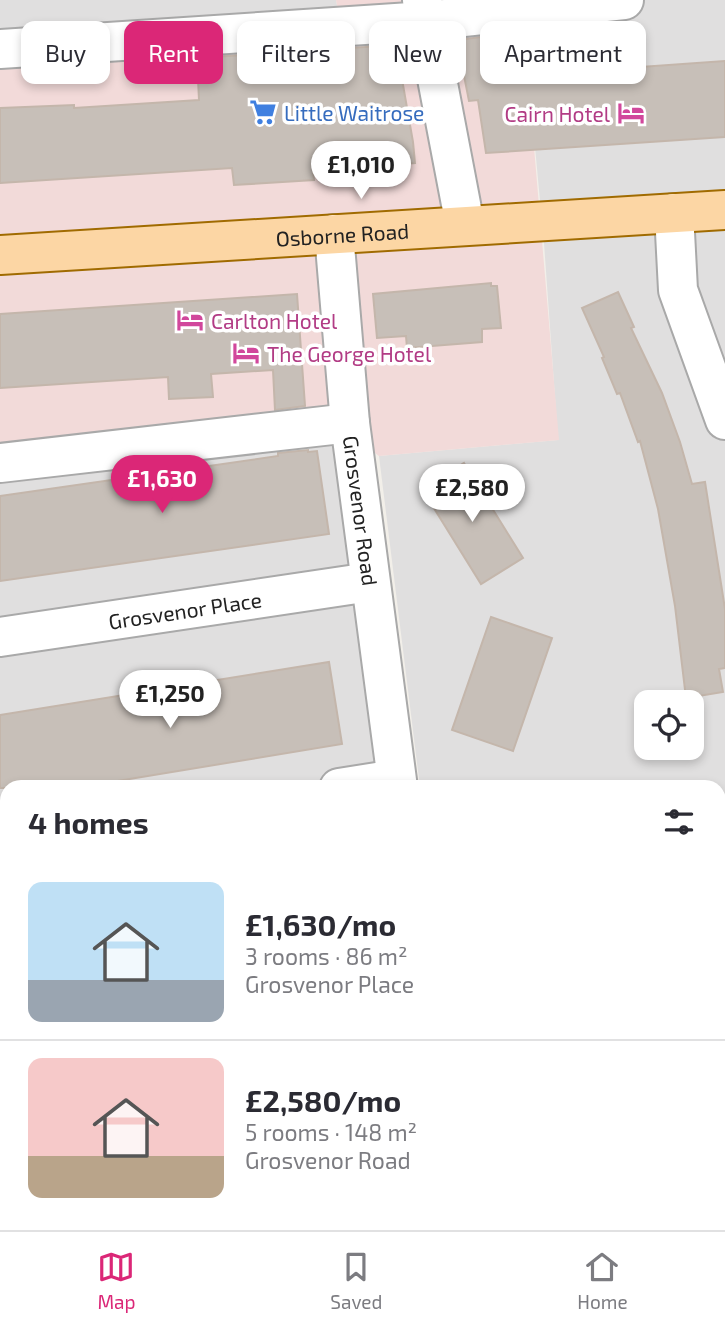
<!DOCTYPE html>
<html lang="en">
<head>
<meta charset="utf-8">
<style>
  :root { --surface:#fff; --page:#f2f2f3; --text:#2b2b33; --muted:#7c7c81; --line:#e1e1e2; --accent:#db2777 }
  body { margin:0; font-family:"Exo 2",sans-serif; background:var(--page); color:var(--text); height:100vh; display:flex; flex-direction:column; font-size:26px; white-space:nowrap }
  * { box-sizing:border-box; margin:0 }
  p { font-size:23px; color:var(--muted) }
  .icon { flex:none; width:38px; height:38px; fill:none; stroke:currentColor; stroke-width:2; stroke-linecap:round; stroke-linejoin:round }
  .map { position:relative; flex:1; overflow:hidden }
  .details { position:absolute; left:0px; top:780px; width:726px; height:450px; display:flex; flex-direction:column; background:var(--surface); border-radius:21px 21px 0 0; box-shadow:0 4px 10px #0003 }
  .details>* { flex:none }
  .hud { position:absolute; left:21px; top:21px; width:684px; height:63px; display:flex; gap:14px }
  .buttons { position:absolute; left:634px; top:690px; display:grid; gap:14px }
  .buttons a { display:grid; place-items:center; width:70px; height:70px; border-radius:14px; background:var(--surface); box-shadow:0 4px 10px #0003; font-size:35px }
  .price { position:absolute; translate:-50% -60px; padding:0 16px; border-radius:24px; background:#fff; color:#222; font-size:23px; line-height:46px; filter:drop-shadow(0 2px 4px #0008) }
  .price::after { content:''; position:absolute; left:50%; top:42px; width:21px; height:16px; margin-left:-10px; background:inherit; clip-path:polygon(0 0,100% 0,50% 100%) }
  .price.current { background:var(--accent); color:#fff }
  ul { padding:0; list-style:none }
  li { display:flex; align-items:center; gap:21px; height:175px; padding:0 28px }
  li+li { border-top:2px solid var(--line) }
  li span { display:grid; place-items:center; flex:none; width:196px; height:140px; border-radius:14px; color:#555 }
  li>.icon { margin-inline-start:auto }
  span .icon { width:84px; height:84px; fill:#fffc; stroke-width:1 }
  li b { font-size:30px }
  h2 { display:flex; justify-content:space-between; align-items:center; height:84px; padding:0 28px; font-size:30px }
  .chip { padding:0 24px; border-radius:14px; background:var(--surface); box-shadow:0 4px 10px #0003; font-size:24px; line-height:63px }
  .chip.current { background:var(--accent); color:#fff }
  .tabs { display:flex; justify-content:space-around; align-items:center; height:98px; border-top:2px solid var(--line); background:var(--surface); font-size:19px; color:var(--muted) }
  .tabs a { display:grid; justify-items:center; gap:4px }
  .tabs .current { color:var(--accent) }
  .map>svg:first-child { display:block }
  .residential { fill:#e0dfdf; fill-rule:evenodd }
  .commercial { fill:#f2dad9 }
  .building { fill:#c7bfb8; stroke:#c4b6ab; stroke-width:2 }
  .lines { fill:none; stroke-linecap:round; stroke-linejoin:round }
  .minor-casing { stroke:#a9a9a9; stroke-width:42 }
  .major-casing { stroke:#a06b00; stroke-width:42 }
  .minor { stroke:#fff; stroke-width:38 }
  .major { stroke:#fcd6a4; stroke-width:38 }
  .labels { text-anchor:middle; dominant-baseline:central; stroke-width:7; stroke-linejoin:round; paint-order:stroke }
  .shop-label { font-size:21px; fill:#366cbe; stroke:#fff; text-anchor:start }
  .hotel-label { font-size:21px; fill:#b23c85; stroke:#fff; text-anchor:start }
  .street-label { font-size:21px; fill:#222; stroke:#fff }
</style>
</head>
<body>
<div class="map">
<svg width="725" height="1230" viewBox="0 0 725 1230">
  <rect width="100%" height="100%" fill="#f2efe9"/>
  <g class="residential">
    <path d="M0,0H336L342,31L0,62Z"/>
    <path d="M501,0H725V1230H505L504,1223H719V788L420,787L379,456L558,440L544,243L524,30L501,6ZM646,702H691V747H646Z"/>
    <path d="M331,419L381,787L7,788V1223H461L463,1230H0V454Z"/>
  </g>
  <path class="commercial" d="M336,0H501L524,30L559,440L379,456L331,419L0,454V60L342,31Z"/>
  <g class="building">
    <path d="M489,36L491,48L582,44L584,71L725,61V137L486,153L478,100L469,101L457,40Z"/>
    <path d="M396,45L413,142L415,163L313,171L314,180L234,185L232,168L0,183V108L74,105V108L199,100L197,58Z"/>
    <path d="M491,283V286H497L501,328L482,329V342L407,348L406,336L377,338L373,294Z"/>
    <path d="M618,292L634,327L631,328L662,393L680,442L692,484L705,482L725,609V668L719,669L723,692L686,698L675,606L658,509L640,441L638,442L620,393L617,394L602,358L604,357L582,308Z"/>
    <path d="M297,294L305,406L275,410L273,370L211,374L213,397L169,399L168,377L0,388V314Z"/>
    <path d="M308,450V452L317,451L329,534L0,581V496L278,456V453Z"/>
    <path d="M464,463L523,558L481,584L422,489Z"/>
    <path d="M491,617L552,638L513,751L452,730Z"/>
    <path d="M329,662L342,744L75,788H0V715Z"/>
  </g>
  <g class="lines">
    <defs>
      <g id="minor">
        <path d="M422,0L465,225"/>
        <path d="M0,49L426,21L624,0"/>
        <path d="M674,213L678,290L725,420"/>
        <path id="s1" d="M334,234L350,423L398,788"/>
        <path d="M0,463L350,423"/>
        <path id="s2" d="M0,637L370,582"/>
        <path d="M339,788L396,779"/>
        <path d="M0,839L7,838"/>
        <path d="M720,874L725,905"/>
        <path d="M0,986L7,985"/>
        <path d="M0,1052L7,1089"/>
        <path d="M33,1223L34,1230"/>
        <path d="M171,1223L173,1230"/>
        <path d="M325,1223L326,1230"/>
        <path d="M483,1223L484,1230"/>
      </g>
      <g id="major">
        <path id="s3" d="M0,255L725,210"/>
      </g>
    </defs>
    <use href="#minor" class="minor-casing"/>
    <use href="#major" class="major-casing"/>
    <use href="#minor" class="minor"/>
    <use href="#major" class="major"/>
  </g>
  <defs>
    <symbol id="supermarket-bare" viewBox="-9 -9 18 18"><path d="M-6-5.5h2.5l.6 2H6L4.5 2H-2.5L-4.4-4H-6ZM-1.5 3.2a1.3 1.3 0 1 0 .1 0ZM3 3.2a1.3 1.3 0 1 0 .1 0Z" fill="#3f7fe0" stroke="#fff" stroke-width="2.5" paint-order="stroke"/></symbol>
    <symbol id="hotel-bare" viewBox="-9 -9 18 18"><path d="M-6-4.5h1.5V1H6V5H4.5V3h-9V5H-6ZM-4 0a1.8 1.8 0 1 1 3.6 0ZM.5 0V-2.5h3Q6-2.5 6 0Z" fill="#d1479c" stroke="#fff" stroke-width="2.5" paint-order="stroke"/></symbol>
  </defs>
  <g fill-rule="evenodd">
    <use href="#supermarket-bare" x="244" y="93" width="38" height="38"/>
    <use href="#hotel-bare" x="612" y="94" width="38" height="38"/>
    <use href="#hotel-bare" x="171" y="301" width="38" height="38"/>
    <use href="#hotel-bare" x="227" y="334" width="38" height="38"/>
  </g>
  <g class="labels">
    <g class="shop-label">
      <text x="284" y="112">Little Waitrose</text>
    </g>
    <g class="hotel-label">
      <text x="610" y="113" text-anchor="end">Cairn Hotel</text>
      <text x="211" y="320">Carlton Hotel</text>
      <text x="267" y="353">The George Hotel</text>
    </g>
    <g class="street-label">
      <text stroke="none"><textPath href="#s3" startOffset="343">Osborne Road</textPath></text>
      <text stroke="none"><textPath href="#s1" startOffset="278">Grosvenor Road</textPath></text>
      <text stroke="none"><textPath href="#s2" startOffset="187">Grosvenor Place</textPath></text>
    </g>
  </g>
</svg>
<div class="buttons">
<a><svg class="icon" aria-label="locate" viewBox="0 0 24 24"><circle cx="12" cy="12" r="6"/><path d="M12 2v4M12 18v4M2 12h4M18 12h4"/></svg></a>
</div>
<b class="price" style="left:361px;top:201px">£1,010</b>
<b class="price current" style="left:162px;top:515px">£1,630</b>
<b class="price" style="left:472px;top:524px">£2,580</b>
<b class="price" style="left:170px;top:730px">£1,250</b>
<div class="hud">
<a class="chip">Buy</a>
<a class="chip current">Rent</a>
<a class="chip">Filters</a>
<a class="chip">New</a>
<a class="chip">Apartment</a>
</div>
<section class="details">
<h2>4 homes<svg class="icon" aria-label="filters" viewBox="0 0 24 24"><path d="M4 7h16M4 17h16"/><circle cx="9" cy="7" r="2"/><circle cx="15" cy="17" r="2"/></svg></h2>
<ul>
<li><span style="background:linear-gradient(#bfe0f5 70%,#9aa5b1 0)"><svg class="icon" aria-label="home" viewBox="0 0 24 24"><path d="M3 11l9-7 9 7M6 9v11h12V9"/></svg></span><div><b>£1,630/mo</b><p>3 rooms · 86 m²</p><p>Grosvenor Place</p></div></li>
<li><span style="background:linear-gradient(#f6c9c9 70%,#b9a48a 0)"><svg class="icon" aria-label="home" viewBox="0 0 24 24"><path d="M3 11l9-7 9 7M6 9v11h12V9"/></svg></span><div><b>£2,580/mo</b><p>5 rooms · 148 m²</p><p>Grosvenor Road</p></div></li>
</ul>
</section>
</div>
<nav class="tabs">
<a class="current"><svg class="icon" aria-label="map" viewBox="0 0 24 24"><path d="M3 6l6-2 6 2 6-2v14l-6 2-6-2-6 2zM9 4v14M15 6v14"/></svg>Map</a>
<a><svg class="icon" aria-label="saved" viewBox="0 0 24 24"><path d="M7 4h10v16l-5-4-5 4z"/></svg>Saved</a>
<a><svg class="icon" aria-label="home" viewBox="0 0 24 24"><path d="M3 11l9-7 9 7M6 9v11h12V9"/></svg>Home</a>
</nav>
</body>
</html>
